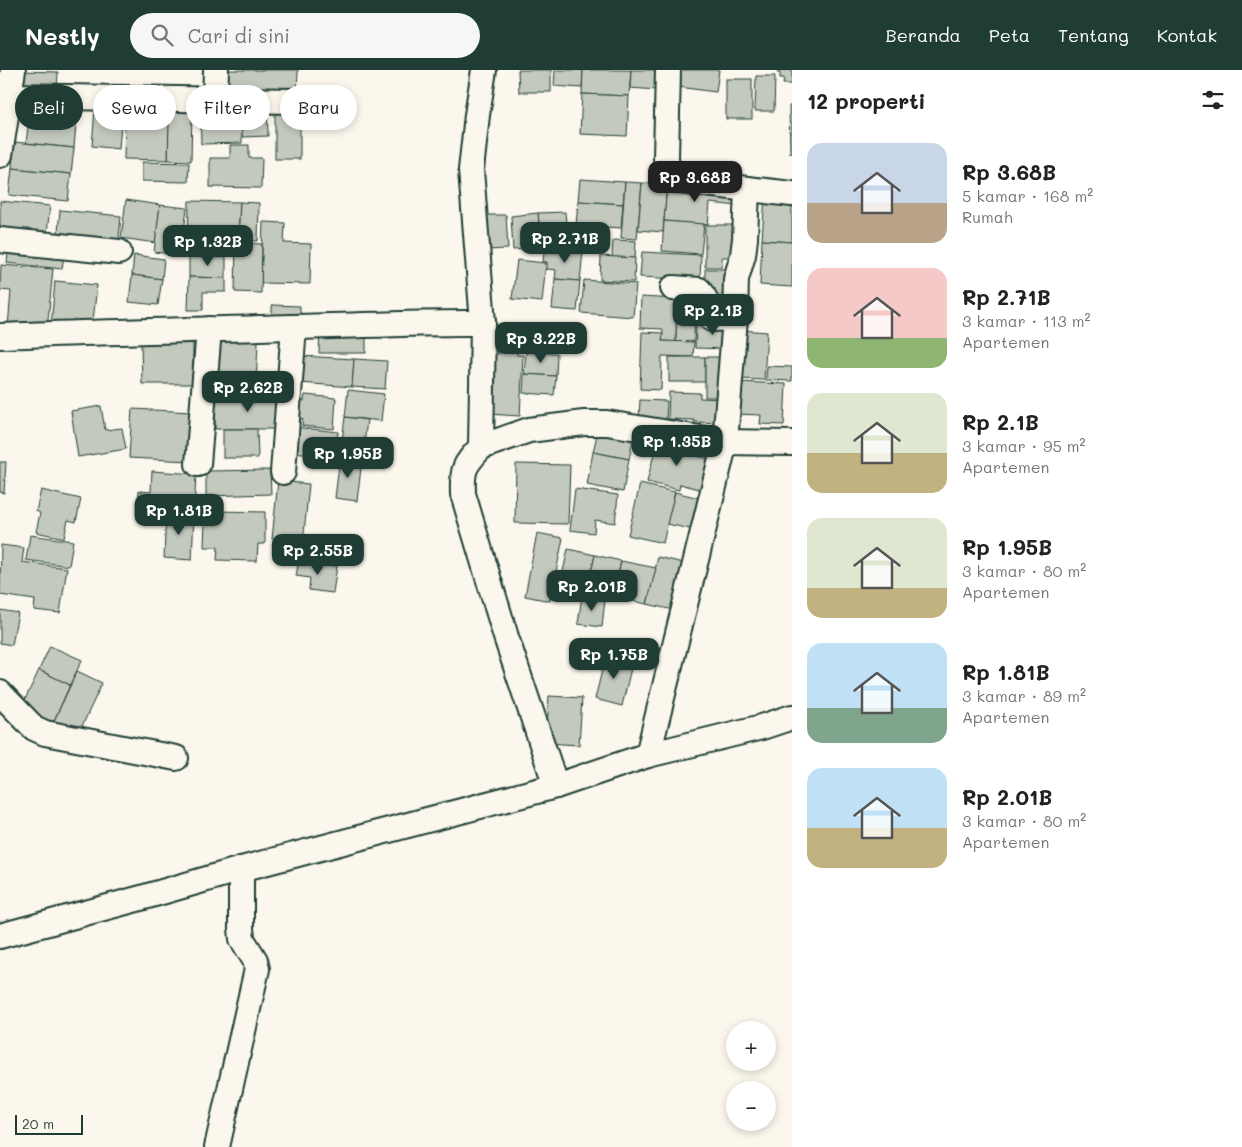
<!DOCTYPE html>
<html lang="id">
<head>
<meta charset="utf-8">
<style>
  :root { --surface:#fff; --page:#f6f6f6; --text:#222; --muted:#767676; --accent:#1f3d34 }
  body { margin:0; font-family:Mali,sans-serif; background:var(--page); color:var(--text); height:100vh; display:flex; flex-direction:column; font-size:19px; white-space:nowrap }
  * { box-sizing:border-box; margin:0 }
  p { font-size:16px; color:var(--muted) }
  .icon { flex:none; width:28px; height:28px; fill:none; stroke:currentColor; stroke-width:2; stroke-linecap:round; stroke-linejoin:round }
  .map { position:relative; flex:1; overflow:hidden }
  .drawer { display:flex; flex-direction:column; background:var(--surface); width:450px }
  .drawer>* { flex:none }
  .guide { position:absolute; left:15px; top:15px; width:475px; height:45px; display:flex; gap:10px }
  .tools { position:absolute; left:726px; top:951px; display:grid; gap:10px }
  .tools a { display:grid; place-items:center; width:50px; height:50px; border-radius:50%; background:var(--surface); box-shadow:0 2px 8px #0003; font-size:25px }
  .scale { position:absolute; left:15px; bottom:12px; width:68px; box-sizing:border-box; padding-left:5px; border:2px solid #1f3d34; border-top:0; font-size:14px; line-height:18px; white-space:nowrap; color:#1f3d34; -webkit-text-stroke:4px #fbf7ec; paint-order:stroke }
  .price { position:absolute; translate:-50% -42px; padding:0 11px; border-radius:10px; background:var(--accent); color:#fff; font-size:16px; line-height:32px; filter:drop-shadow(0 1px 2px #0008) }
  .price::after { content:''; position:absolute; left:50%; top:30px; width:15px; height:11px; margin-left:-8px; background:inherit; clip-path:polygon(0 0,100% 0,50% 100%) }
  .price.active { background:#222; color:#fff }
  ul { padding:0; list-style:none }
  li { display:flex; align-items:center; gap:15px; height:125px; padding:0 15px }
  li span { display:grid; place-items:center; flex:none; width:140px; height:100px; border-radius:15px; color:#555 }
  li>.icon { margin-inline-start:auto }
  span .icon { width:60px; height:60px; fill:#fffc; stroke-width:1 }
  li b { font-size:21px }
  h2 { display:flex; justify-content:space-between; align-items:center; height:60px; padding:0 15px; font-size:21px }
  .pill { padding:0 18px; border-radius:22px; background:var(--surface); box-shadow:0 2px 8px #0003; font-size:18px; line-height:45px }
  .pill.active { background:var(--accent); color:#fff }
  header { display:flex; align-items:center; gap:30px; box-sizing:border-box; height:70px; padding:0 25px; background:var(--accent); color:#fff }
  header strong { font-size:24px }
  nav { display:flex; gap:28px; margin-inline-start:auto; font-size:18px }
  .search { width:350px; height:45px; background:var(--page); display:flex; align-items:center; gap:12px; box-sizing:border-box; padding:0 18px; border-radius:28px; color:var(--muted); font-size:19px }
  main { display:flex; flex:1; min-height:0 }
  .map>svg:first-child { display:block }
  .building { fill:#c4c9be; stroke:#1f3d34 }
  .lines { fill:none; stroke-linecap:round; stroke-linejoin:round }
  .minor-casing { stroke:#1f3d34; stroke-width:28 }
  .minor { stroke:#fbf7ec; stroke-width:24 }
</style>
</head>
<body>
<header>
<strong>Nestly</strong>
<div class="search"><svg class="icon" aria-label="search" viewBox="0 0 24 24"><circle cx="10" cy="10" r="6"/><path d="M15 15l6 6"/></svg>Cari di sini</div>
<nav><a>Beranda</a><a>Peta</a><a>Tentang</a><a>Kontak</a></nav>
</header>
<main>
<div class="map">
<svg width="792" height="1077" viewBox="0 0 792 1077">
  <rect width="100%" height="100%" fill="#fbf7ec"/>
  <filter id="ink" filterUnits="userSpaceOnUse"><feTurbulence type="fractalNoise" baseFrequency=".02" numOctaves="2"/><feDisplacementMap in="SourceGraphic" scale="10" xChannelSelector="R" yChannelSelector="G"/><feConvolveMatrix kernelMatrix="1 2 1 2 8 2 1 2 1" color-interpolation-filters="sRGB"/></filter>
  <g filter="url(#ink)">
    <g class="building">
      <path d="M218,0H298L297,24H218Z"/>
      <path d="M518,0H551V22H519Z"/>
      <path d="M555,0H583L582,18L554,16Z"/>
      <path d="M583,0H631L629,26L582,24Z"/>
      <path d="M631,0H658L657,20L630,18Z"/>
      <path d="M673,0H719L716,22L671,16Z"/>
      <path d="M778,0H792V14H783L784,8H780V3H777Z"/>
      <path d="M19,1L58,2L57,20L19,19Z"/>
      <path d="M756,6H775L774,41H755Z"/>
      <rect x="726" y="9" width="26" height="40"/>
      <path d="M582,24L629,26L627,66L580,64Z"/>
      <path d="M267,32L268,66L242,67L241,33Z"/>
      <path d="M241,33L242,73L201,74L200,34Z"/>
      <rect x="275" y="34" width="25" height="55"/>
      <path d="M169,36L192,37L191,91L168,90Z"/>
      <path d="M789,36H792V83H790Z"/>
      <path d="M95,39L122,42L119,79L92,76Z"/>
      <path d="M125,48L169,49L168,90L124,89Z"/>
      <path d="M29,49L76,54L74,78L26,73Z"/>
      <path d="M14,72L74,78L71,104L12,98Z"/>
      <path d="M230,75H249V88H262L261,118L210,117V88H230Z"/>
      <path d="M142,92L189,93L188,112L142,111Z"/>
      <path d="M12,98L71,104L68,131L9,125Z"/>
      <path d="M580,109L625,112L623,134L578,131Z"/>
      <path d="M625,112L642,113L637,169L621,168Z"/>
      <path d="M642,113L667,115L663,162L638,160Z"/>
      <path d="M667,115L739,121L738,136L710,133L708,155L664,151Z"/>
      <path d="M765,125L792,127V172L762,170Z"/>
      <path d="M126,130L160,135L156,173L121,168Z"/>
      <path d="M0,131L50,136L46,172L0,167Z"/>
      <path d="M189,131L240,132L238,170L200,169L199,179H188Z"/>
      <path d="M578,131L623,134L621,158L576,155Z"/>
      <path d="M240,132L259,133L258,171L238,170Z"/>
      <path d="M160,135L187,138L181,185L154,182Z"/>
      <path d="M60,140L121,146L118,179L57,173Z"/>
      <path d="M565,142L568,175L541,178L538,143Z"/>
      <path d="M538,143L541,178L513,180L511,146Z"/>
      <path d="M485,145H506L508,179L487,180Z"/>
      <path d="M664,151L704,154L701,184L662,181Z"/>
      <path d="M263,152L285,153L284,173L311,174L310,214L261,213Z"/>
      <path d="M705,155H736V187H722V197H705Z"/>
      <path d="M613,170L636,171L635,188L612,187Z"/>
      <path d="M762,170L792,172V217L760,215Z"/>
      <path d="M9,172L65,178L62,199L7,193Z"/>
      <path d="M236,173L262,174L261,223L235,222Z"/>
      <path d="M557,179L583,181L580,211L555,209L556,200L547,199V192H543L544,181L557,182Z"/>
      <path d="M642,182L701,185L700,210L640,207Z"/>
      <path d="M134,185L164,189L162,209L132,205Z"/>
      <path d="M601,186L635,188L634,212L600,210Z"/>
      <path d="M189,187H226V208L189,207Z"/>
      <path d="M517,190L546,193L542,232L512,229Z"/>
      <path d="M1,195L53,199L47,260L8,257L11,221L0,220Z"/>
      <path d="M705,199H729L733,243H715V218H705Z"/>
      <path d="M132,205L162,209L158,235L129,232Z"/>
      <path d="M189,207L226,208V222H203V240H188Z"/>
      <path d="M555,209L580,211L577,241L552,239Z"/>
      <path d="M584,210L636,214L633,247L581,243Z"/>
      <path d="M55,211L97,215L92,260L51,256Z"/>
      <path d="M641,227L677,229L676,272L662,271L663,259L640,258Z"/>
      <path d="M677,229H695L694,272H676Z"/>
      <path d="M272,235L300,236V252L272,251Z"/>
      <path d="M696,254L731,255L730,279L695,278Z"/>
      <path d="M320,257H366V283H319Z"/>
      <path d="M741,260L767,262L764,310L739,309Z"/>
      <path d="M642,262L663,263L662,271L694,272L693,287L662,286L661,320L640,319Z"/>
      <path d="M500,264L518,265L517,285H523L520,346L488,344L491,283L499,284Z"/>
      <path d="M214,269L258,271L256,316L212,313Z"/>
      <path d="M193,273V314H142L141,274Z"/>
      <path d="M526,282L557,283L556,306L524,304Z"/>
      <path d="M301,286L354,289L352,317L300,313Z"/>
      <rect x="669" y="287" width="36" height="25"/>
      <rect x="705" y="287" width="20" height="40"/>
      <path d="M354,289L387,291L385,319L352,317Z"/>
      <path d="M767,296L792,297V311L766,310Z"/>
      <path d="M524,304L556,306L554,325L523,323Z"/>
      <path d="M738,312L786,314L784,355L760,354L761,345L736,344Z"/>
      <path d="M348,320L384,324L381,351L345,347Z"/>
      <path d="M669,322L700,323V328L723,329L722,353L694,352V350L668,349Z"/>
      <path d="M305,325L336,328L334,359L302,356L303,349L296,348L297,330L304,331Z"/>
      <rect x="215" y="328" width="65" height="31"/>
      <path d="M640,330L667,331L666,350L639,349Z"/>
      <path d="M101,336L105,360L122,358L126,379L78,387L71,341Z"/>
      <path d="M132,339L193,342L190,391L129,388Z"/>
      <path d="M345,347L367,350L362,390L340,387Z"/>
      <path d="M294,357L338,362L335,386L292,382Z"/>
      <path d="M223,359H257L258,388H223Z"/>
      <path d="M598,360L634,367L629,389L593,382Z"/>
      <path d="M658,368L689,375L687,384L710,389L703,420L680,414L679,420L647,412Z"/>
      <path d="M593,382L629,389L623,422L587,415Z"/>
      <path d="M340,387L362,390L357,431L335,428Z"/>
      <path d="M0,392H6L4,423L0,422Z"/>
      <path d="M516,394L570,395L568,454L515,453Z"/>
      <path d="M270,400L271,424L206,426V401Z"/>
      <path d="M152,401L196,404L194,443L138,440L139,421L151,422Z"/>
      <path d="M278,411L309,414L303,473L272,469Z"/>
      <path d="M640,414L675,422L663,473L628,465Z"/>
      <path d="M575,419L618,425L615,453L595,450L594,463L570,460Z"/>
      <path d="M41,420L81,429L76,452L68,450L64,468L36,462L40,443L36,441Z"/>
      <path d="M675,422L703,429L695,460L667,454Z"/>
      <path d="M166,441L194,443L192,490L164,488Z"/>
      <path d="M217,441L265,442V474H258L257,491L217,490L218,477H204L205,451H216Z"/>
      <path d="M537,463L563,468L550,531L525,526Z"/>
      <path d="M30,465L73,471L69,496L26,490Z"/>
      <path d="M1,475L24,478L22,492L67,498L60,543L34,540L35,530L0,525Z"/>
      <path d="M568,479L595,485L587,521L560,515Z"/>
      <path d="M595,485L621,491L614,527L587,521Z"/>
      <path d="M658,487L688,494L678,541L647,534Z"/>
      <path d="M299,490L337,496L333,523L309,520L310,508L296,506Z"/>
      <path d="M621,491L656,498L647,534L614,527Z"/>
      <path d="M582,526L605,529L602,557L578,554Z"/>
      <path d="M0,540L18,543L12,575L0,573Z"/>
      <path d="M50,576L82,590L70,615L39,600Z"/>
      <path d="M606,584L633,590L622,636L595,629Z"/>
      <path d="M39,600L70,615L53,653L21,638Z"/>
      <path d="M77,601L102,613L78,665L53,653Z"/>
      <path d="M549,626L582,628L579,675L546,673Z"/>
    </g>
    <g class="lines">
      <defs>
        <g id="minor">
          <path d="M484,0L477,45L471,100L483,253L481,377C464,396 462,398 463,424L506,567L556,716"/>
          <path d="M668,0L666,88L668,103L679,111L792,124"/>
          <path d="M9,26L296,31"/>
          <path d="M215,29L216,0"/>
          <path d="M0,85L13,0"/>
          <path d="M0,170L119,182"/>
          <path d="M673,218L699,220L705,229L707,245L712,249L735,248L736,209L743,185L745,169L747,119"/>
          <path d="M0,266C98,262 195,260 293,257C356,256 419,252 483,253"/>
          <path d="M481,377L529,360L584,353H607L725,372L792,373"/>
          <path d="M198,394L209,259"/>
          <path d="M283,402L294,257"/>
          <path d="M0,623L34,658L45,663L176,688"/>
          <path d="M648,685L725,372L735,248"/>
          <path d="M0,866L141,828L245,798L556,716L648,685L762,657L792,647"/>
          <path d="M217,1077L257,899L255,890L242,869L241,858V799"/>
        </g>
      </defs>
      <use href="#minor" class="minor-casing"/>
      <use href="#minor" class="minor"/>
    </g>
  </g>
</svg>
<div class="tools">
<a>+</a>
<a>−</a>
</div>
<div class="scale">20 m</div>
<b class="price active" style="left:695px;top:133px">Rp 3.68B</b>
<b class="price" style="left:565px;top:194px">Rp 2.71B</b>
<b class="price" style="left:208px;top:197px">Rp 1.32B</b>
<b class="price" style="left:713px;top:266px">Rp 2.1B</b>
<b class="price" style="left:541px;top:294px">Rp 3.22B</b>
<b class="price" style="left:248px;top:343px">Rp 2.62B</b>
<b class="price" style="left:677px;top:397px">Rp 1.35B</b>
<b class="price" style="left:348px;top:409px">Rp 1.95B</b>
<b class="price" style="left:179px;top:466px">Rp 1.81B</b>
<b class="price" style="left:318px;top:506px">Rp 2.55B</b>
<b class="price" style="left:592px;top:542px">Rp 2.01B</b>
<b class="price" style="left:614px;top:610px">Rp 1.75B</b>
<div class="guide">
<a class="pill active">Beli</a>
<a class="pill">Sewa</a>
<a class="pill">Filter</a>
<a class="pill">Baru</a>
</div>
</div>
<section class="drawer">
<h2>12 properti<svg class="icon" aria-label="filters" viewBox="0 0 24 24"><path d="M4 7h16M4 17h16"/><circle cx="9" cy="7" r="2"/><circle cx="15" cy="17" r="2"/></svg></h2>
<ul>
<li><span style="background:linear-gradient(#c9d6e8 60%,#b9a48a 0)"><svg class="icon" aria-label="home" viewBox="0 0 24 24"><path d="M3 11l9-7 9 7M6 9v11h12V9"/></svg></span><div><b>Rp 3.68B</b><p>5 kamar · 168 m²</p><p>Rumah</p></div></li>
<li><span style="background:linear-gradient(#f6c9c9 70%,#8fb573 0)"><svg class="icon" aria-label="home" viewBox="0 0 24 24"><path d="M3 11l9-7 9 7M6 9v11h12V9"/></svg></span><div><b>Rp 2.71B</b><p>3 kamar · 113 m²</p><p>Apartemen</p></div></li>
<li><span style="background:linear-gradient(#dfe7d0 60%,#c2b280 0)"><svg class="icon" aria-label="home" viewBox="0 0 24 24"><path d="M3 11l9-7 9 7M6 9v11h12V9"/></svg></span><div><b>Rp 2.1B</b><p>3 kamar · 95 m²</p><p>Apartemen</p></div></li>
<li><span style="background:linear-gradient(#dfe7d0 70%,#c2b280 0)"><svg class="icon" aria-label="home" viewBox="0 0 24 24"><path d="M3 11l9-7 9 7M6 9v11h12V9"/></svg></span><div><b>Rp 1.95B</b><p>3 kamar · 80 m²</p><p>Apartemen</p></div></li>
<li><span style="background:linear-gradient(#bfe0f5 65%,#7fa58c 0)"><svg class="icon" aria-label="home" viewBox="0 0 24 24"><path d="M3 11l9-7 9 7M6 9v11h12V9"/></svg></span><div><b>Rp 1.81B</b><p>3 kamar · 89 m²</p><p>Apartemen</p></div></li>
<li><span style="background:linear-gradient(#bfe0f5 60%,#c2b280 0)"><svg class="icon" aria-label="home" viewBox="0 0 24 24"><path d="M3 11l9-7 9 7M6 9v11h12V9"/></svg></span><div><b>Rp 2.01B</b><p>3 kamar · 80 m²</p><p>Apartemen</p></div></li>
</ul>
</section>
</main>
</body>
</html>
